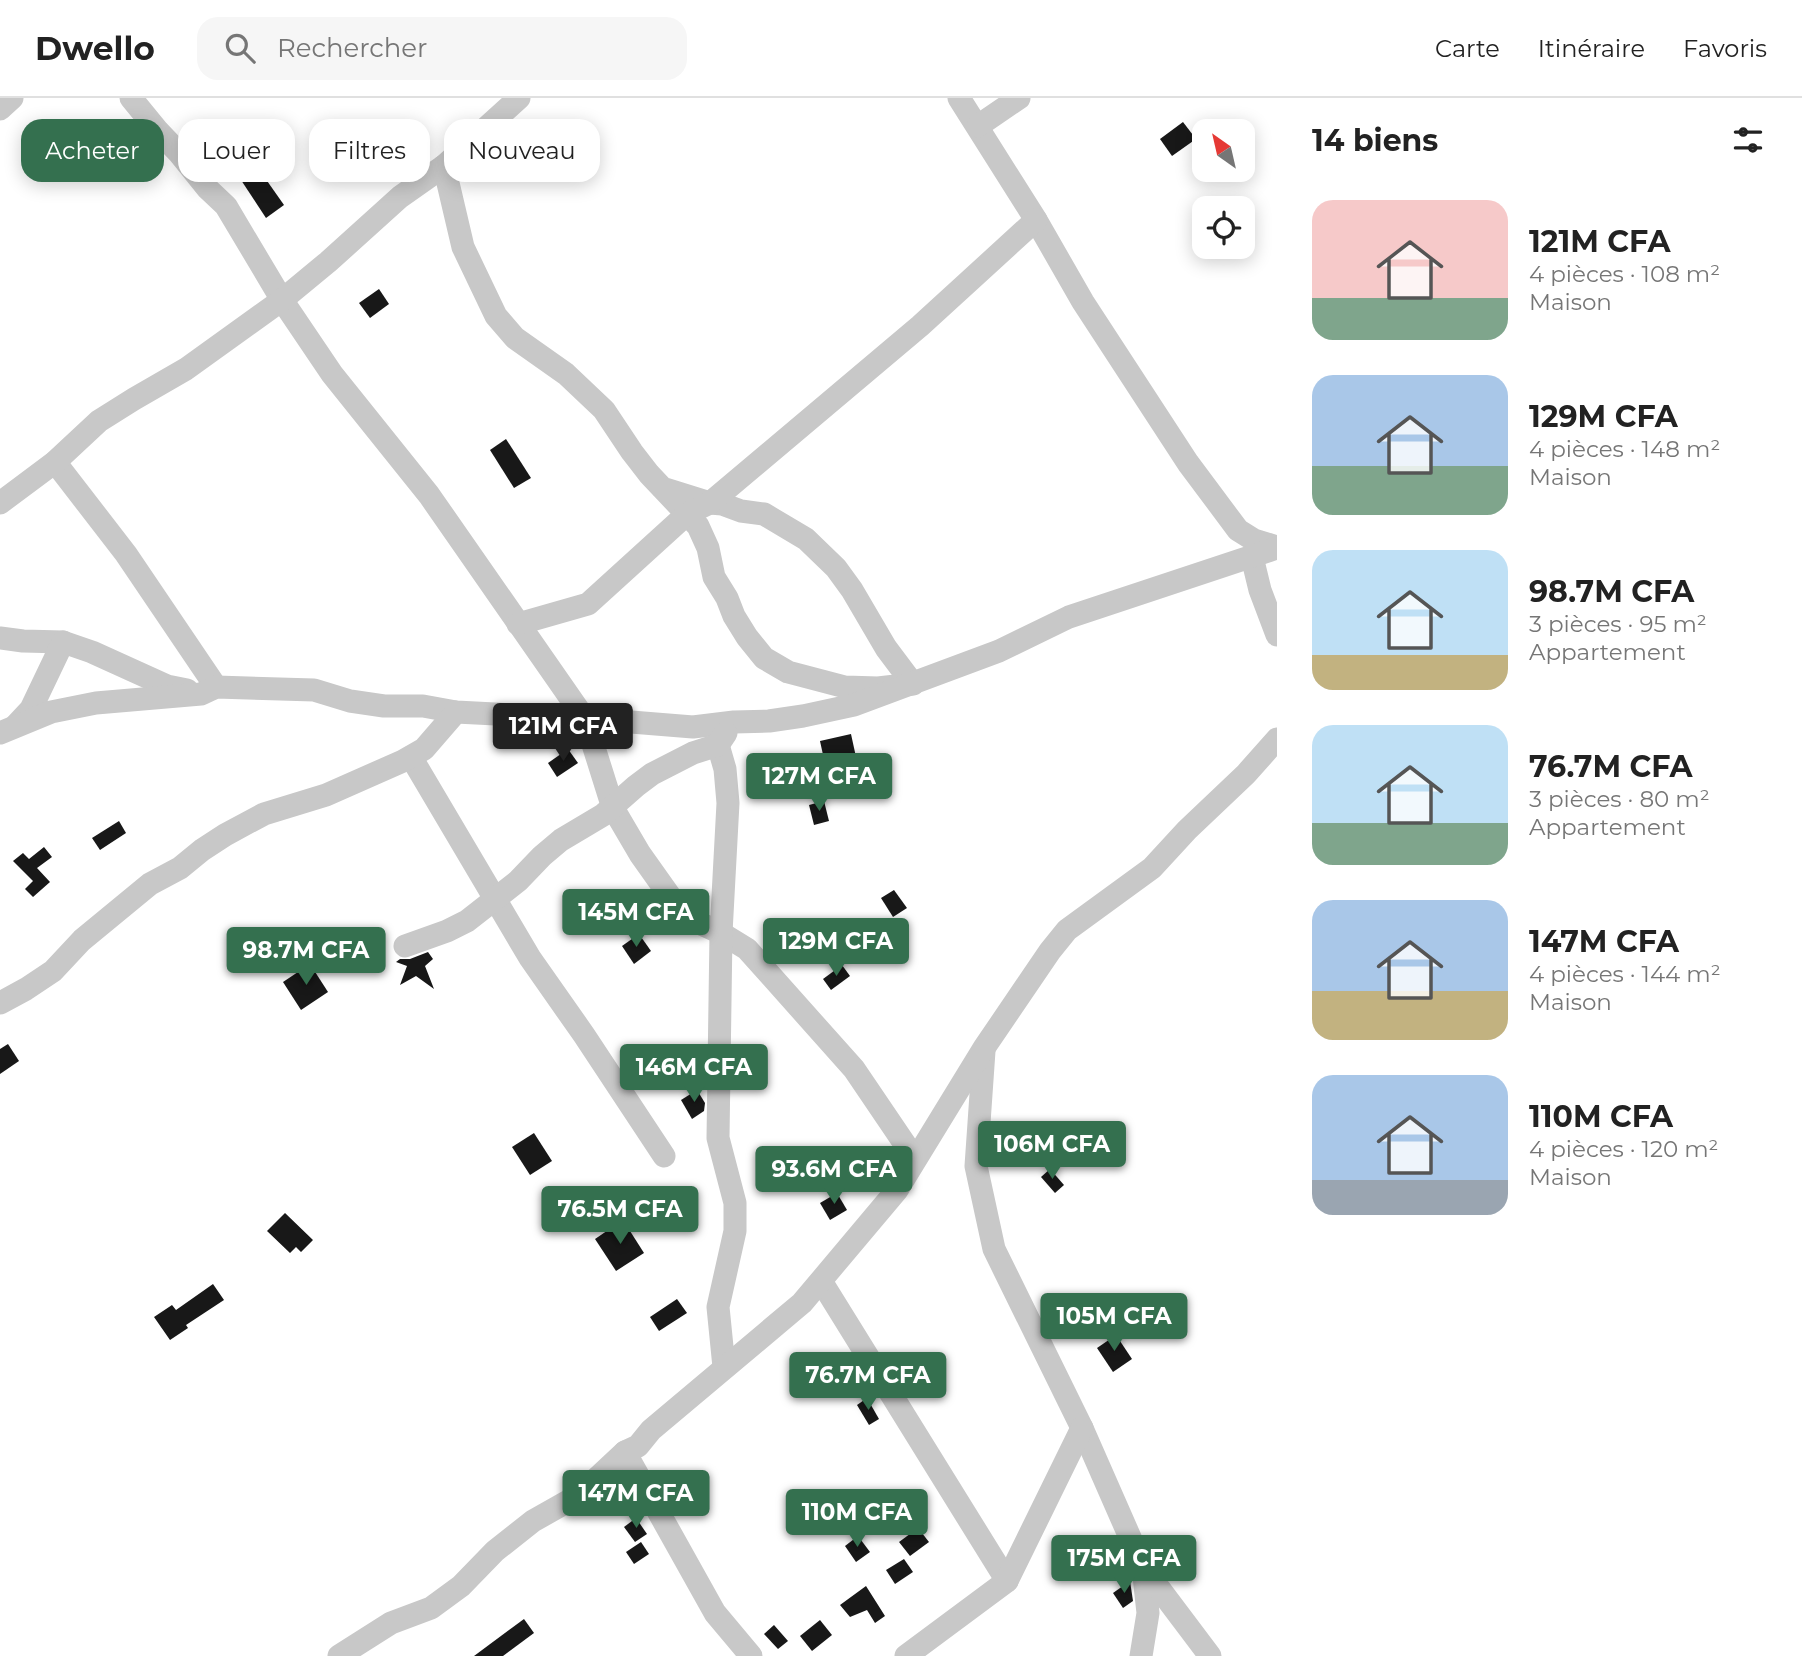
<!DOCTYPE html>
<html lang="fr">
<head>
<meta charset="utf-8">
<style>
  :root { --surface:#fff; --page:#f6f6f6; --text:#222; --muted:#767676; --line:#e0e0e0; --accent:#34704f }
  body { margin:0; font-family:Montserrat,sans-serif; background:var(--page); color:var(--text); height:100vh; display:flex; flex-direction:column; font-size:26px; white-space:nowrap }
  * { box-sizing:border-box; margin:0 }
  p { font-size:23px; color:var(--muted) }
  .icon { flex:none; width:38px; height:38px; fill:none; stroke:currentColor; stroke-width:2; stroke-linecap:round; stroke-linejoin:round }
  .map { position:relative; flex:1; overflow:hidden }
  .sheet { display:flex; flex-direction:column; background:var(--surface); width:525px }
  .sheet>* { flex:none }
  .banner { position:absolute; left:21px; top:21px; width:665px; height:63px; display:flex; gap:14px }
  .needle { width:46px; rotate:326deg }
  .tools { position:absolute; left:1192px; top:21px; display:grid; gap:14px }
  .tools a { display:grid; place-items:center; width:63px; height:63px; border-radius:14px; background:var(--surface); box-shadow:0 4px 18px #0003; font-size:35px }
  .price { position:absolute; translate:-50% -60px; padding:0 16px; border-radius:7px; background:var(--accent); color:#fff; font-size:23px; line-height:46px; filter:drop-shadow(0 2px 4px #0008) }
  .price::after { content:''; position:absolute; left:50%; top:42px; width:21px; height:16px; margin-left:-10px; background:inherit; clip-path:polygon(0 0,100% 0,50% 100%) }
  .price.on { background:#222; color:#fff }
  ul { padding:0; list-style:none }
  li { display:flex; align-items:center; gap:21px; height:175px; padding:0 35px }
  li span { display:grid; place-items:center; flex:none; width:196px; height:140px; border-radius:21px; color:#555 }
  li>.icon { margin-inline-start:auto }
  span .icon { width:84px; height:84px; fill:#fffc; stroke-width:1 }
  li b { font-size:30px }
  h2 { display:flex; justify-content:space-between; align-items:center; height:84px; padding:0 35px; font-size:30px }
  .tag { padding:0 24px; border-radius:21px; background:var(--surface); box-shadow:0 4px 18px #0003; font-size:24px; line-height:63px }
  .tag.on { background:var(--accent); color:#fff }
  header { display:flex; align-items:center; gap:42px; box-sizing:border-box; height:98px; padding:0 35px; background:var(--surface); border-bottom:2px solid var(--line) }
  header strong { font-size:33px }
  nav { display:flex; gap:38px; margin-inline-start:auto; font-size:24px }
  .search { width:490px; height:63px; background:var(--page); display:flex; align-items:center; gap:18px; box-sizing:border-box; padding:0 24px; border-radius:21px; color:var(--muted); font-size:26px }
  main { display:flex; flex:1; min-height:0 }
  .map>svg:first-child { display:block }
  .building { fill:#181818 }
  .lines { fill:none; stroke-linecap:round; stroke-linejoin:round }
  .minor { stroke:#c8c8c8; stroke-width:23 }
</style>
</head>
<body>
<header>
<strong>Dwello</strong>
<div class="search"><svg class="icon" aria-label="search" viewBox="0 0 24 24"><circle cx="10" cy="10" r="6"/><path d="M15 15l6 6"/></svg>Rechercher</div>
<nav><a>Carte</a><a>Itinéraire</a><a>Favoris</a></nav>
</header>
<main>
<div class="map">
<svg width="1277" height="1558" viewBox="0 0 1277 1558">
  <rect width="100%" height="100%" fill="#fff"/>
  <g class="building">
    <path d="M399,21L408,33L391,45L382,33Z"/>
    <path d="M1183,24L1196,41L1172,58L1160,41Z"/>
    <path d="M422,56L427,63L402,81L397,74Z"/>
    <path d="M542,56L551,68L536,79L527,67Z"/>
    <path d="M258,70L284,107L266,120L241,82Z"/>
    <path d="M379,191L389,206L370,220L359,205Z"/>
    <path d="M506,341L531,380L514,390L490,352Z"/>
    <path d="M851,636L856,659L825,666L820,643Z"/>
    <path d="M568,651L578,665L557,679L548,665Z"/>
    <path d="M824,703L829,723L814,727L809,707Z"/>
    <path d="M119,723L126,735L100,752L92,740Z"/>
    <path d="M44,749L52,759L37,770L50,784L33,799L25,791L33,783L13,763L23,755L29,761Z"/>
    <path d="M894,792L907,810L893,819L881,800Z"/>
    <path d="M639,836L651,853L634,866L622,848Z"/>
    <path d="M428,854L433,861L425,868L434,891L416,878L400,887L407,868L396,864L400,861H410Z"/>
    <path d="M310,866L328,894L301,912L283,884Z"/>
    <path d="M842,867L850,878L831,892L823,881Z"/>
    <path d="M8,946L19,963L0,976V951Z"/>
    <path d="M697,992L705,1005L704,1013L692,1021L681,1002Z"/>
    <path d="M534,1035L552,1063L530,1077L512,1049Z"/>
    <path d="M1050,1071L1064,1087L1055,1095L1041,1079Z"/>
    <path d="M837,1095L847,1112L830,1122L820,1105Z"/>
    <path d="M285,1115L313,1142L301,1154L296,1149L290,1155L267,1133Z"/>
    <path d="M623,1122L644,1155L616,1173L595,1141Z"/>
    <path d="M213,1186L224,1202L186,1227L188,1230L170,1242L154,1219L172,1207L176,1212Z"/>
    <path d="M677,1201L687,1215L659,1233L650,1219Z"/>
    <path d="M1116,1237L1132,1261L1113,1274L1097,1250Z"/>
    <path d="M867,1300L879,1321L869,1327L857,1307Z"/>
    <path d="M636,1420L647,1436L635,1444L624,1429Z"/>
    <path d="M918,1430L929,1444L910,1458L899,1444Z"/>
    <path d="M858,1438L870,1454L856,1464L845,1448Z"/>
    <path d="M641,1444L649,1456L634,1466L626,1454Z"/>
    <path d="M904,1461L913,1474L895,1486L886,1472Z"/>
    <path d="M1130,1483L1133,1503L1123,1510L1113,1495Z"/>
    <path d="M866,1488L885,1518L875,1525L867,1512L850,1519L840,1507Z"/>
    <path d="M524,1521L534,1535L503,1558H474Z"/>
    <path d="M820,1522L832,1537L812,1553L800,1538Z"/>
    <path d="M774,1527L788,1543L778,1551L764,1536Z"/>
  </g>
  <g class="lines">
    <g class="minor">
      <path d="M131,0L158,33L179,55L208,91L226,108L282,202L332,276L429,397L585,621L613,710L640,756L684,818L721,835L747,851L854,971L915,1061"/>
      <path d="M959,0L1036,122L1083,204L1188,365L1238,432L1254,442L1277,449"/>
      <path d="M0,11L12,0"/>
      <path d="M978,28L1019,0"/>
      <path d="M444,68L463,149L496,218L515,240L566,276L604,312L632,354L649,376L698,428L708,450L714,479L727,500L734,518L747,539L764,560L788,574L845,589L878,590L913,586L886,550L852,492L836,470L806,441L764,416L741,413L722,406L710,405L662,390"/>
      <path d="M55,364L126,456L216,589"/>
      <path d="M0,405L55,364L99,323L134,301L186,271L282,202L328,164L400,99L444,68L519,0"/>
      <path d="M1252,459L1260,492L1277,537"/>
      <path d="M518,526L588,506L687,416L710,405L920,228L1036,122"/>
      <path d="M0,540L23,543L63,544L92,554L167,588L187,592"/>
      <path d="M16,627L31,611L63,544"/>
      <path d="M0,635L51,614L96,605L201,596L216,589L314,592L350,603L384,608H423L456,614L594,621L693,629L734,624L769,623L803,618L854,607L999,553L1069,519L1277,450"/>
      <path d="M718,647L725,671L728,705L721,835L718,1040L735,1105V1133L718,1209L724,1269"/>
      <path d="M411,659L530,860L584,937L664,1058"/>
      <path d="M405,848L447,833L467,823L518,783L542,758L561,742L603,717L636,688L652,676L693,655L718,647L726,635"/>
      <path d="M0,905L26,891L53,873L82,842L150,786L180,770L202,752L225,737L264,716L326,697L403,663L424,651L456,614"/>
      <path d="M984,953L976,1068L994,1151L1082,1330L1143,1469L1148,1515L1141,1558"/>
      <path d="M821,1183L1007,1483"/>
      <path d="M625,1354L715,1515L751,1558"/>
      <path d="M1143,1469L1210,1558"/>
      <path d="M339,1558L391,1525L431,1510L461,1488L495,1453L533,1423L579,1397L625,1354L638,1348L651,1332L802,1205L897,1092L984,950L1050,853L1067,832L1152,770L1187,732L1246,676L1277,641"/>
      <path d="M906,1558L1007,1483L1082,1330"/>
    </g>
  </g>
</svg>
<div class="tools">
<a><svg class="needle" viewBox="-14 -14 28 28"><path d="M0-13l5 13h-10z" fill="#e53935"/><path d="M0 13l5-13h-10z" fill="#767676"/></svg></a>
<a><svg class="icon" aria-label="locate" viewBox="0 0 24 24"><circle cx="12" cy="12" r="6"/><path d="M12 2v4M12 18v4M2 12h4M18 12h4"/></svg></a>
</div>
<b class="price on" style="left:563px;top:665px">121M CFA</b>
<b class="price" style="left:819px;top:715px">127M CFA</b>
<b class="price" style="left:636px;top:851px">145M CFA</b>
<b class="price" style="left:836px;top:880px">129M CFA</b>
<b class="price" style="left:306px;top:889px">98.7M CFA</b>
<b class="price" style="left:694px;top:1006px">146M CFA</b>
<b class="price" style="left:1052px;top:1083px">106M CFA</b>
<b class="price" style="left:834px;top:1108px">93.6M CFA</b>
<b class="price" style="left:620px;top:1148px">76.5M CFA</b>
<b class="price" style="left:1114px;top:1255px">105M CFA</b>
<b class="price" style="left:868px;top:1314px">76.7M CFA</b>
<b class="price" style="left:636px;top:1432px">147M CFA</b>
<b class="price" style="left:857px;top:1451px">110M CFA</b>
<b class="price" style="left:1124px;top:1497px">175M CFA</b>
<div class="banner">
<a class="tag on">Acheter</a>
<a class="tag">Louer</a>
<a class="tag">Filtres</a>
<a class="tag">Nouveau</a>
</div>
</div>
<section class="sheet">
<h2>14 biens<svg class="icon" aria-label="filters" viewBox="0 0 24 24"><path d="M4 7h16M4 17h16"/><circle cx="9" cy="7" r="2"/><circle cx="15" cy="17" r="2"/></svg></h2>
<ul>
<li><span style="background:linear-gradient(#f6c9c9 70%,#7fa58c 0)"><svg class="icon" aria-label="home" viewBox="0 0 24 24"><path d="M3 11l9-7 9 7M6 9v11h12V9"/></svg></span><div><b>121M CFA</b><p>4 pièces · 108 m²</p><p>Maison</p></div></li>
<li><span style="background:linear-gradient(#a9c7e8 65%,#7fa58c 0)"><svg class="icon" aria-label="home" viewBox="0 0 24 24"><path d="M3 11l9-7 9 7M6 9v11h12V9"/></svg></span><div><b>129M CFA</b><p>4 pièces · 148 m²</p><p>Maison</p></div></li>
<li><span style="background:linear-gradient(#bfe0f5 75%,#c2b280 0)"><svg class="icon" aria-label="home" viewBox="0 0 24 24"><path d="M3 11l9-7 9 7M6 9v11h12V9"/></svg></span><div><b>98.7M CFA</b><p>3 pièces · 95 m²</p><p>Appartement</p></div></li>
<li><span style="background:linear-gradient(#bfe0f5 70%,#7fa58c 0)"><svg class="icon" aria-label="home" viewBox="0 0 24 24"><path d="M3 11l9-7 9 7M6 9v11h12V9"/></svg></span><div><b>76.7M CFA</b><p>3 pièces · 80 m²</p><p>Appartement</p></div></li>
<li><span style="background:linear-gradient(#a9c7e8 65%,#c2b280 0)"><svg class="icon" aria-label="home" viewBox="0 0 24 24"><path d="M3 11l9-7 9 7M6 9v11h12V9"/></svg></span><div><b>147M CFA</b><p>4 pièces · 144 m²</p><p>Maison</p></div></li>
<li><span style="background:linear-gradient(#a9c7e8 75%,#9aa5b1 0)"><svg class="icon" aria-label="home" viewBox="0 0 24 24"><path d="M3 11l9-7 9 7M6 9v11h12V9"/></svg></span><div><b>110M CFA</b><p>4 pièces · 120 m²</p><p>Maison</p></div></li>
</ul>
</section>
</main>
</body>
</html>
